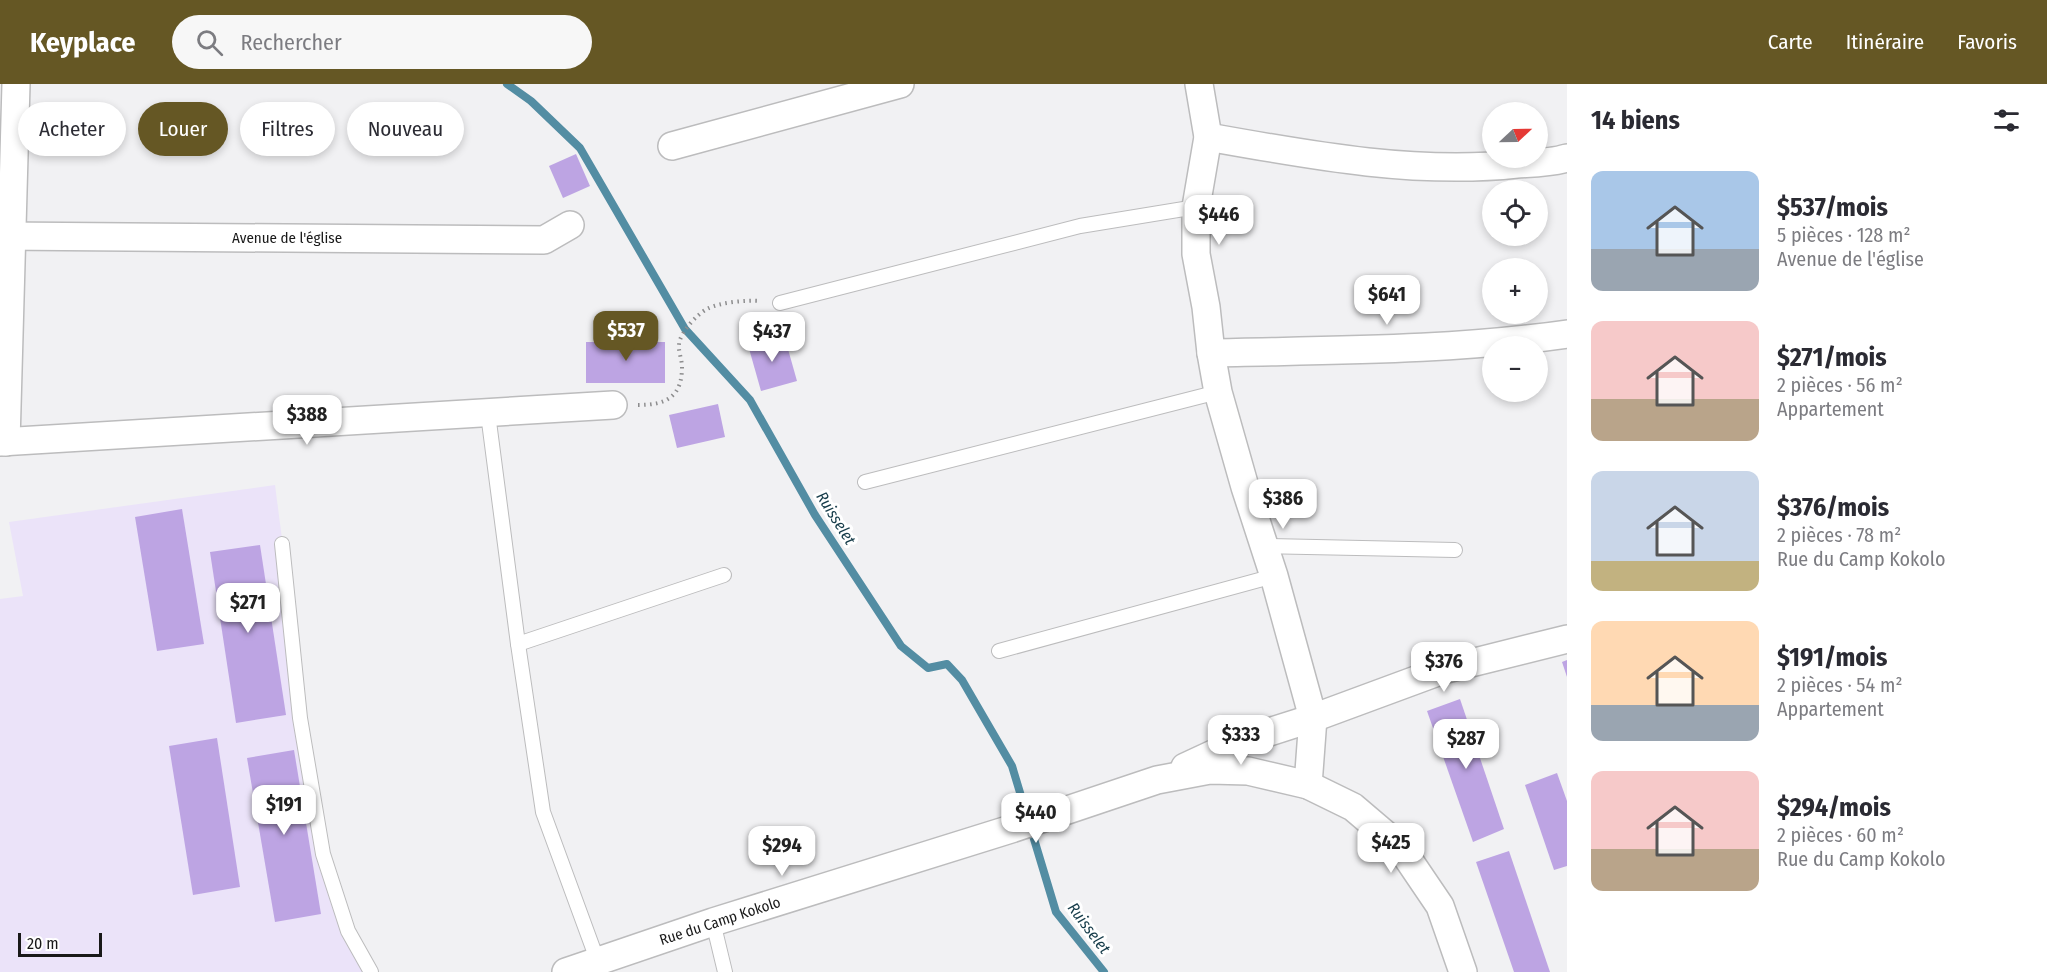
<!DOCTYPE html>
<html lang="fr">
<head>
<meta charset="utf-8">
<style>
  :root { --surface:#fff; --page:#f7f7f7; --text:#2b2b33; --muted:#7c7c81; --accent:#655724 }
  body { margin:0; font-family:"Fira Sans Condensed",sans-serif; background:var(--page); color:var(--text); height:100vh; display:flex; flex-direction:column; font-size:22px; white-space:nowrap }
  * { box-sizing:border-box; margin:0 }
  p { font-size:20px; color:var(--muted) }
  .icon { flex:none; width:33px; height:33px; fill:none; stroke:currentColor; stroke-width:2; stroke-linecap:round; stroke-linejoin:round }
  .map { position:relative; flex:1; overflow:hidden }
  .details { display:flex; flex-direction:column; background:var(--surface); width:480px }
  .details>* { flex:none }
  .hud { position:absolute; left:18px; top:18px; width:570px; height:54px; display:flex; gap:12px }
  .needle { width:39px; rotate:68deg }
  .fabs { position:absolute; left:1482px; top:18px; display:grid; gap:12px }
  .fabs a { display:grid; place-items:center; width:66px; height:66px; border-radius:50%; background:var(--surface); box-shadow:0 3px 9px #0003; font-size:30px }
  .scale { position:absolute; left:18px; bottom:15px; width:84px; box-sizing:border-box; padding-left:6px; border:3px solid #191919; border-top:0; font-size:16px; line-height:21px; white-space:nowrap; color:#191919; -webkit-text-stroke:4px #fff; paint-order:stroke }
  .price { position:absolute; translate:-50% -51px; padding:0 14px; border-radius:12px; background:#fff; color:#222; font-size:20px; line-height:39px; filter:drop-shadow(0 2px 3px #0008) }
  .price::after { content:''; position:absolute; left:50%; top:36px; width:18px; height:14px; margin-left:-9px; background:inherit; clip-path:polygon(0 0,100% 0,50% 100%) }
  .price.current { background:var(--accent); color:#fff }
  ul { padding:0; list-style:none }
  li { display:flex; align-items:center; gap:18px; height:150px; padding:0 24px }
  li span { display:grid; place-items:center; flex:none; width:168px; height:120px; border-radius:12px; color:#555 }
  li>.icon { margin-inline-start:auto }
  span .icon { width:72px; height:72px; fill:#fffc; stroke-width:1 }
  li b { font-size:26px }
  h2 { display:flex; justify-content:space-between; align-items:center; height:72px; padding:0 24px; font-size:26px }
  .chip { padding:0 21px; border-radius:27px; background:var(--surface); box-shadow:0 3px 9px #0003; font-size:21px; line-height:54px }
  .chip.current { background:var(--accent); color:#fff }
  header { display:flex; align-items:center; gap:36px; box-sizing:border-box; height:84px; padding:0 30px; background:var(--accent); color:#fff }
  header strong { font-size:28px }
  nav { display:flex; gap:33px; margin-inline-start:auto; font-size:21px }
  .search { width:420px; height:54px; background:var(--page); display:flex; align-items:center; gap:15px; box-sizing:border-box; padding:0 21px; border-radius:33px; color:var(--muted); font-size:22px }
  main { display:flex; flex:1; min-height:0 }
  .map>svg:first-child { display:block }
  .education { fill:#ebe3f9 }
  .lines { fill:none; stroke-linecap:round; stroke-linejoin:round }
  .stream { stroke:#538da3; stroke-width:8 }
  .building { fill:#bda4e3 }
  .lane-casing { stroke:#bcbcbd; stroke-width:16 }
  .street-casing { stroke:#bcbcbd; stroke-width:30 }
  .path { stroke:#8d8d8e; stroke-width:4; stroke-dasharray:1.5 4.5; stroke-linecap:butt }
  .lane { stroke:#fff; stroke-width:14 }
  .street { stroke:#fff; stroke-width:27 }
  .labels { text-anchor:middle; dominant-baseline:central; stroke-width:6; stroke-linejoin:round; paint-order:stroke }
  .street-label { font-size:15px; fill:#191919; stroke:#fff }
  .water-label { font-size:16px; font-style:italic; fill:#143a48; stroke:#fff }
</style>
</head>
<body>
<header>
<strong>Keyplace</strong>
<div class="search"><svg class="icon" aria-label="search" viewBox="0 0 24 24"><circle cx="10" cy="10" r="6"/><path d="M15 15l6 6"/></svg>Rechercher</div>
<nav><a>Carte</a><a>Itinéraire</a><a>Favoris</a></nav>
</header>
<main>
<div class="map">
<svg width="1567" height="888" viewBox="0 0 1567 888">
  <rect width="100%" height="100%" fill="#f1f1f3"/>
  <path class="education" d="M275,401L323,770L371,888H0V515L23,512L9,438Z"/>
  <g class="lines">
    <path class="stream" d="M507,0L531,17L580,64L685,245L750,316L815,431L901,562L928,584L947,580L962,596L1012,682L1056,828L1104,888"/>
  </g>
  <g class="building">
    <path d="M576,70L590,102L563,114L549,82Z"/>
    <path d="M784,251L797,297L761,307L748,261Z"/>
    <rect x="586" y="258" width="79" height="41"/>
    <path d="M718,320L725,353L677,364L669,331Z"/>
    <path d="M182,425L204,560L157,567L135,433Z"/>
    <path d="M260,461L286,631L236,639L210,468Z"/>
    <path d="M1567,576V593L1562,578Z"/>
    <path d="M1460,615L1504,745L1473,758L1427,627Z"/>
    <path d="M217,654L240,803L193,811L169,662Z"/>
    <path d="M294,666L321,830L275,838L247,674Z"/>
    <path d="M1557,689L1567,717V782L1554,786L1525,701Z"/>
    <path d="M1509,767L1550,888H1514L1476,778Z"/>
  </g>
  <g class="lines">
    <defs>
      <g id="lane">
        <path d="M780,219L1080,142L1196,123"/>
        <path d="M488,330L518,560L543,728L598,878"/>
        <path d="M865,398L1218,308"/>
        <path d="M282,460L300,634L323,770L348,847L371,888"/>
        <path d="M1264,462L1455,466"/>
        <path d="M518,560L724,491"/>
        <path d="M999,567L1274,492"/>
        <path d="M713,838L725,888"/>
      </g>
      <g id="street">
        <path d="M1199,0L1208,53L1196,123V170L1206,223L1211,269L1218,308L1245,403L1274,492L1313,634L1308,701"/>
        <path d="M1208,53C1309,71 1415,91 1517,80C1533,79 1551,79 1567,74"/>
        <path d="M672,62L900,0"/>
        <path d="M0,152L544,156L570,141"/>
        <path d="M1211,269C1330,266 1449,267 1567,250"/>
        <path d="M0,358L613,321"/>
        <path d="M6,358L16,0"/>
        <path d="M1185,683L1241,657L1313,634L1443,586L1567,555"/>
        <path d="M566,888L713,838L1011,745L1157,696L1210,686L1248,687L1308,701L1353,723L1400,763L1440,822L1463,888"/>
      </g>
    </defs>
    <use href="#lane" class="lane-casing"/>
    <use href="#street" class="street-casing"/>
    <path class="path" d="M638,321C666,321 682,313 682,283C682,275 678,267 679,260C680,249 697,230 707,225C720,218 747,216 761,217"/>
    <use href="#lane" class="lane"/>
    <use href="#street" class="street"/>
  </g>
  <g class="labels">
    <g class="street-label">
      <text x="287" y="154">Avenue de l'église</text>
      <text transform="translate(720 837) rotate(-18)">Rue du Camp Kokolo</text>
    </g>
    <g class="water-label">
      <text transform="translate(836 434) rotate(58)">Ruisselet</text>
      <text transform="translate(1089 844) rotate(53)">Ruisselet</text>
    </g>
  </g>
</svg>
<div class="fabs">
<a><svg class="needle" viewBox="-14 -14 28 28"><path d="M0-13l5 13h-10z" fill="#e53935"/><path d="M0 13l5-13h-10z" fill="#7c7c81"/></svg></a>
<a><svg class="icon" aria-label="locate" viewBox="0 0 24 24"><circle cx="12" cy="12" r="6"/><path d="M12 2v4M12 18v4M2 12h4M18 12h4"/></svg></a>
<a>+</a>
<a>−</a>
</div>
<div class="scale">20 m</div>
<b class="price" style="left:1219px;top:162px">$446</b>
<b class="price" style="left:1387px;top:242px">$641</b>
<b class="price current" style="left:626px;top:278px">$537</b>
<b class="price" style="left:772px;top:279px">$437</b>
<b class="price" style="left:307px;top:362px">$388</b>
<b class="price" style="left:1283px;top:446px">$386</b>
<b class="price" style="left:248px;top:550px">$271</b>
<b class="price" style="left:1444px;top:609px">$376</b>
<b class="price" style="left:1241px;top:682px">$333</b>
<b class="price" style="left:1466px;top:686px">$287</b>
<b class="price" style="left:284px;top:752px">$191</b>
<b class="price" style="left:1036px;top:760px">$440</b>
<b class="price" style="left:1391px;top:790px">$425</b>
<b class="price" style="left:782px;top:793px">$294</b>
<div class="hud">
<a class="chip">Acheter</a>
<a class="chip current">Louer</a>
<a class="chip">Filtres</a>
<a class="chip">Nouveau</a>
</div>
</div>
<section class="details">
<h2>14 biens<svg class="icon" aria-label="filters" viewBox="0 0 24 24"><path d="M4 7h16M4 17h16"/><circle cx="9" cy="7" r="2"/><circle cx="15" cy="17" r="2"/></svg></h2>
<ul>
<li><span style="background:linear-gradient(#a9c7e8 65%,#9aa5b1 0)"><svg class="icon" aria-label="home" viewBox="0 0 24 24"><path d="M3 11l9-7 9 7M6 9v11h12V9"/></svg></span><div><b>$537/mois</b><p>5 pièces · 128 m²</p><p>Avenue de l'église</p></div></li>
<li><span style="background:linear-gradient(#f6c9c9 65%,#b9a48a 0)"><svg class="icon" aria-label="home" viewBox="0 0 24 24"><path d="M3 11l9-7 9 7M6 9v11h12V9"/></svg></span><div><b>$271/mois</b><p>2 pièces · 56 m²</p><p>Appartement</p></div></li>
<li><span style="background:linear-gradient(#c9d6e8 75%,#c2b280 0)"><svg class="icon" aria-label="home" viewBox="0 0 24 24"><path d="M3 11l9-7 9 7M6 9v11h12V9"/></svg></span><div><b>$376/mois</b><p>2 pièces · 78 m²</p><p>Rue du Camp Kokolo</p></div></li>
<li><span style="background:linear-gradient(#ffd9b3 70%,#9aa5b1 0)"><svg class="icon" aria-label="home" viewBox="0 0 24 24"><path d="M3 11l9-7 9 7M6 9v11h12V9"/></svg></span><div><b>$191/mois</b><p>2 pièces · 54 m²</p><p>Appartement</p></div></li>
<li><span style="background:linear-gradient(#f6c9c9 65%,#b9a48a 0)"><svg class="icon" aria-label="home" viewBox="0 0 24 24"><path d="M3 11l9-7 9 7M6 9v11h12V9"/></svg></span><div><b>$294/mois</b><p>2 pièces · 60 m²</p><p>Rue du Camp Kokolo</p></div></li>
</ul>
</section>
</main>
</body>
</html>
